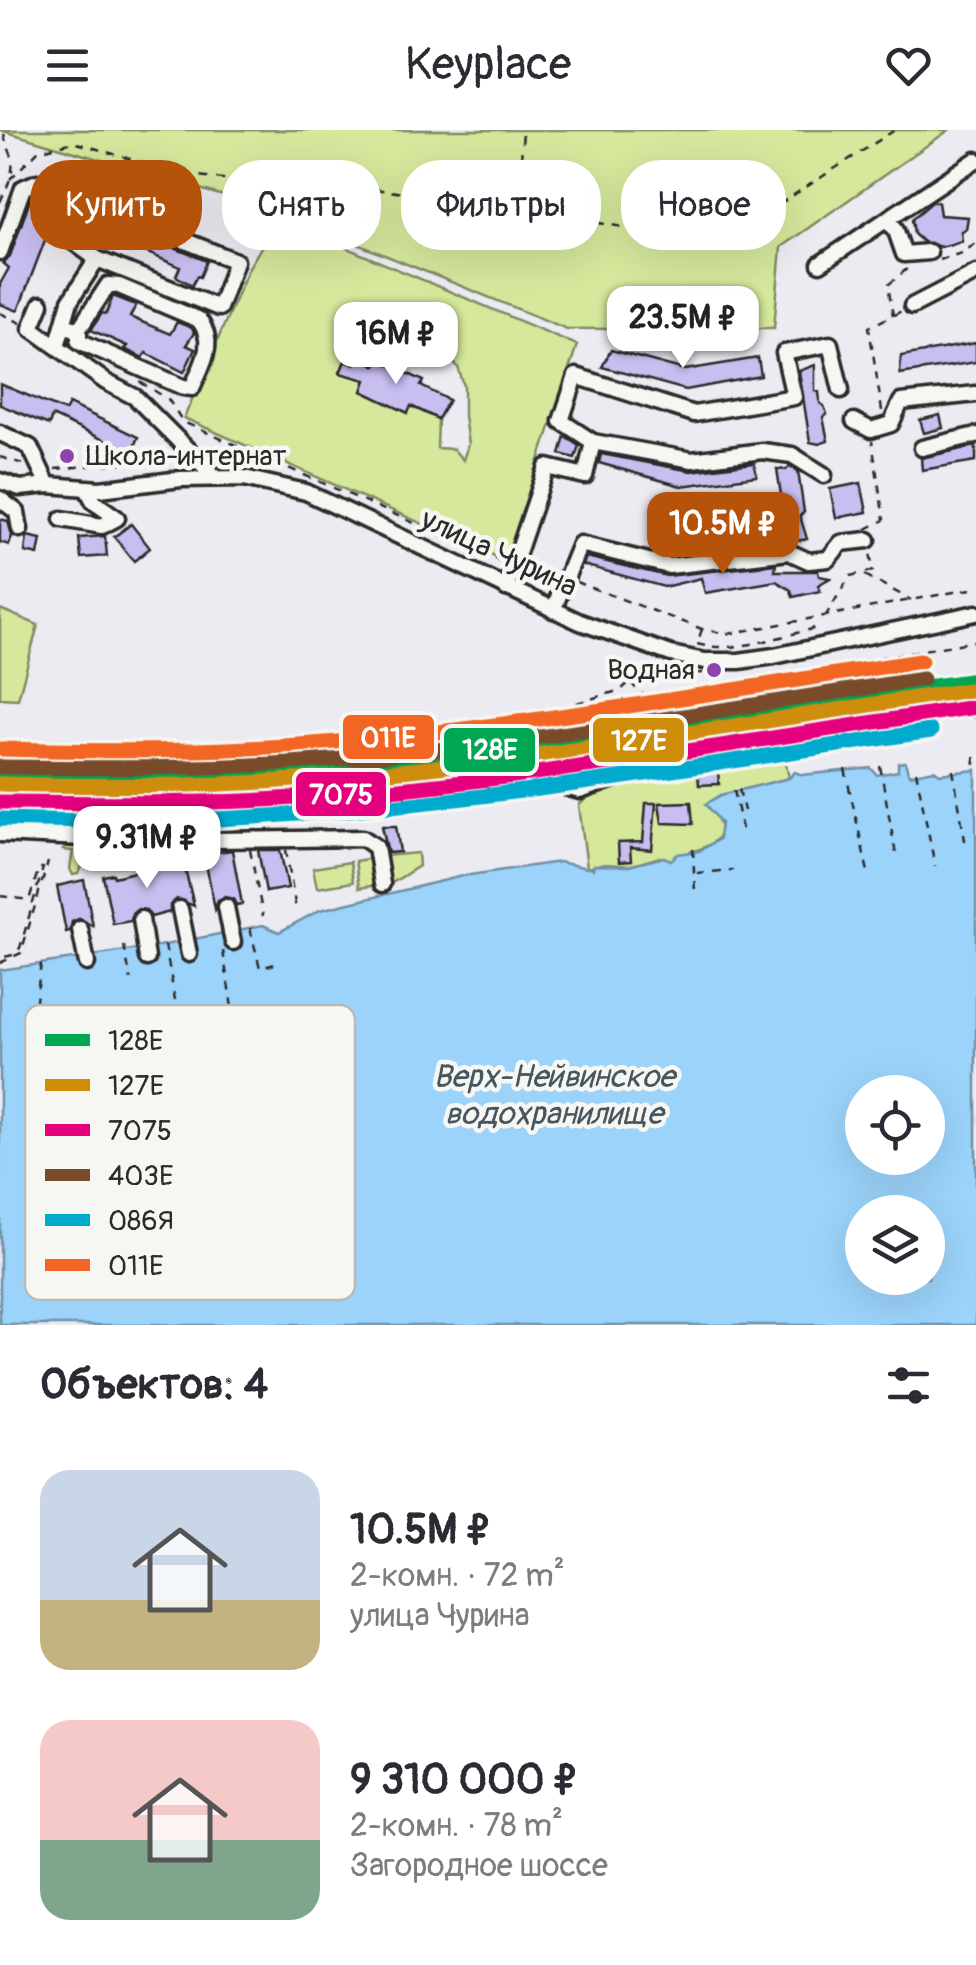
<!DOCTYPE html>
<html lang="ru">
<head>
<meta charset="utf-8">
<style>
  :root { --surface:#fff; --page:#f7f7f7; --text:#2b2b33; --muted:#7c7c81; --accent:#b45309 }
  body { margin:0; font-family:Pangolin,sans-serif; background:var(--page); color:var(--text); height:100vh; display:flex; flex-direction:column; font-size:38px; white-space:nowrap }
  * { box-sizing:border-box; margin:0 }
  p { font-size:32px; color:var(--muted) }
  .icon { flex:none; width:55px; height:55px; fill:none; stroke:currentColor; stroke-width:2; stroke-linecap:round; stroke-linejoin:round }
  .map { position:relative; height:1195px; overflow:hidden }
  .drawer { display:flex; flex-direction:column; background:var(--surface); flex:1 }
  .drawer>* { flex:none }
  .guide { position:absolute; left:30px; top:30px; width:918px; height:90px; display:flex; gap:20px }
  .buttons { position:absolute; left:845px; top:945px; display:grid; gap:20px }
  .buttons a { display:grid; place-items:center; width:100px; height:100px; border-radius:50%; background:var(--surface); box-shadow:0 10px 40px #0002; font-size:50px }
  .price { position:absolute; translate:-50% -85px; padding:0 22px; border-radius:20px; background:#fff; color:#222; font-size:32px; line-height:65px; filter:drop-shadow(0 2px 5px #0008) }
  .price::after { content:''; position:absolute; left:50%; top:60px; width:30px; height:22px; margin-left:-15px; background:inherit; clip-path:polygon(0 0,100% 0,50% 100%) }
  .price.selected { background:var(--accent); color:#fff }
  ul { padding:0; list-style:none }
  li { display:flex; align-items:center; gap:30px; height:250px; padding:0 40px }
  li span { display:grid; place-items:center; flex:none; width:280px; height:200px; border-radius:30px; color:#555 }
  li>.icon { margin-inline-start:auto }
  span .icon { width:120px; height:120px; fill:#fffc; stroke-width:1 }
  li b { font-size:42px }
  h2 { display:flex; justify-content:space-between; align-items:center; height:120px; padding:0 40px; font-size:42px }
  .pill { padding:0 35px; border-radius:40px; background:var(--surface); box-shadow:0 10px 40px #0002; font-size:35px; line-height:90px }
  .pill.selected { background:var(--accent); color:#fff }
  header { display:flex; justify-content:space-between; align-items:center; height:130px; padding:0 40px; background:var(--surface); font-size:45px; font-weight:600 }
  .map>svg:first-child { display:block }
  .green { fill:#d5e89c; stroke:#808a64; stroke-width:2.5; fill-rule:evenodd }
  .water { fill:#9bd3fa; stroke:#6e90a7; stroke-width:2.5; fill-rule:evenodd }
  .building { fill:#c9bef0; stroke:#2b2b2b; stroke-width:2.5 }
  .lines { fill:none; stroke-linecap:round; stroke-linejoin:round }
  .minor-casing { stroke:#2b2b2b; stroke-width:21 }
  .path { stroke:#2b2b2b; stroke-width:2.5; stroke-dasharray:8 8; stroke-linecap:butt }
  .minor { stroke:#f6f6f2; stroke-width:14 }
  .rail { stroke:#2b2b2b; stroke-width:4 }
  .rail-1-casing { stroke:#f6f6f2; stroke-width:22 }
  .rail-2-casing { stroke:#f6f6f2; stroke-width:22 }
  .rail-3-casing { stroke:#f6f6f2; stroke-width:22 }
  .rail-4-casing { stroke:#f6f6f2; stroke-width:22 }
  .rail-5-casing { stroke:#f6f6f2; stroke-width:22 }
  .rail-6-casing { stroke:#f6f6f2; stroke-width:22 }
  .rail-1 { stroke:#00a651; stroke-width:15 }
  .rail-2 { stroke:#ce8d09; stroke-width:15 }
  .rail-3 { stroke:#e5007d; stroke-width:15 }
  .rail-4 { stroke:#7a4b2a; stroke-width:15 }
  .rail-5 { stroke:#00a9ce; stroke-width:15 }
  .rail-6 { stroke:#f26522; stroke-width:15 }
  .bus-dot { fill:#8e44ad; stroke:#f6f6f2; stroke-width:4 }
  .labels { text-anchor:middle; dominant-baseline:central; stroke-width:9; stroke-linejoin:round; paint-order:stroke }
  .bus-label { font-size:28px; fill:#2b2b2b; stroke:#f6f6f2; text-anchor:start }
  .street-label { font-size:30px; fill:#2b2b2b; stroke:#f6f6f2 }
  .water-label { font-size:32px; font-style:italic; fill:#47555f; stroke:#f6f6f2 }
  .key { fill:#f6f6f2; stroke:#b9b9b6; stroke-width:2.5 }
  .key-label { font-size:28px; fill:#2b2b2b }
  .line-badge { stroke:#f6f6f2; stroke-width:4 }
  .badge-label { font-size:28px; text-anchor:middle; font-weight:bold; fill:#fff }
</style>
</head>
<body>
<header><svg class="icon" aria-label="menu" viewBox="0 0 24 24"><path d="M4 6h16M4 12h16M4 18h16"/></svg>Keyplace<svg class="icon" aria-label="heart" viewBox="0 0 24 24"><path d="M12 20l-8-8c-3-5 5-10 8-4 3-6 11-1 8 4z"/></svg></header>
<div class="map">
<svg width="976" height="1195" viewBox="0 0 976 1195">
  <rect width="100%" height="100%" fill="#edebf2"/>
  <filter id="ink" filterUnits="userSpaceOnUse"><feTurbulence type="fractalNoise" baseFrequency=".01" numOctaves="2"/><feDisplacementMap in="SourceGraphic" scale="20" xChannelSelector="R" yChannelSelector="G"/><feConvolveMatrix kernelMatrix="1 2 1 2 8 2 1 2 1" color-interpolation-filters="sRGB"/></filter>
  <g filter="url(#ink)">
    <g class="green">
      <path d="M0,0H949L781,117L774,198L567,199L281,83Z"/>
      <path d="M278,89L577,215L506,431L184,288L249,137ZM375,203L386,208L425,207L458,237L464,256V286L468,314L463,330L453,319L437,318L438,289L411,276L407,282L363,261L366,250L340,243L345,231L376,236L379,230L372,210Z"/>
      <path d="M0,479L38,495L18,569L0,568Z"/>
      <path d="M0,613L32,618L48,616L53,625L50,630L0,628Z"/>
      <path d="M784,624L789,648L721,665L717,687L722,701C713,722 686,719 671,731L660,727L629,736L605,734L587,738L579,675C616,641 732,632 784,624Z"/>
      <path d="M67,715L156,716L159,722C143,734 102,741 84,733L78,744L73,745L70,739L73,721L63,720Z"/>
      <path d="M418,723L419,736L387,756L384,726Z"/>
      <path d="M373,728L377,755L359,758L355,731Z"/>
      <path d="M350,732L353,752L317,758L313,738Z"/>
    </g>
    <path class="water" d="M905,632L909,645L934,640L940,644L976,640V1195H0V840L165,815L263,795L279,802L320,780L463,746L559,732L593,739L594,735L629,736L664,727L671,730L678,724L699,721L719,709L721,693L706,674L721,665L789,648L795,642L802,645L871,638L877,645L898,641V633ZM862,962H928V1028H862ZM862,1082H928V1148H862Z"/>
    <g class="building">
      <path d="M36,64L52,70L58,76L18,181L0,174V154L9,138L3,133L10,126L31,67Z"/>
      <path d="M932,72H938L940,85L968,87L966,99L961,101L962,111L941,117L923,112L914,104L912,89Z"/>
      <path d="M69,76L207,131L200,147L197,146L192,155L176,146L180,137L65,87Z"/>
      <path d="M113,166L136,175L130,187L170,204L177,192L192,198L194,203L186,215L195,219L184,242L146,223L143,228L124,219L127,216L91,200L102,183L106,184Z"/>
      <path d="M976,213V232L900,244L901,226Z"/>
      <path d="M611,220L685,240L758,228L761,246L686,260L602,237Z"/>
      <path d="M359,226L376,236L379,230L424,251L421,256L449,270L438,289L411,276L408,283L362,261L366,250L340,243L345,231L354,234Z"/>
      <path d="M815,235V261L819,262L820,273L824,276L827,284L823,287L828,311L819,314L810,312L799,241Z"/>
      <path d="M0,254L65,281L69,274L138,307L131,323L52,286L49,295L0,275Z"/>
      <path d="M940,285L943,298L924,303L920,290Z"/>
      <path d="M565,306L579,315L575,328L560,324Z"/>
      <path d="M976,316V331L922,340L921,328Z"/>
      <path d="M601,324L691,341L754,333L757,346L681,356L599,333Z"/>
      <path d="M790,336L798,341L804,382L800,386L807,409L792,412L788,411L777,339L786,340Z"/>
      <path d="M861,353L867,382L836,388L830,359Z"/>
      <path d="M0,389L8,391L12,406L9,415L0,412Z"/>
      <path d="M131,394L150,418L134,431L114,407Z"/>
      <path d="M27,406L41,409L38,425L25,422Z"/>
      <path d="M105,406L107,426L81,428L79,408Z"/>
      <path d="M586,427L667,446L776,434L775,441H818L819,446L830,448L818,455L820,461L793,467L791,460L776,451L705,463L701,448L664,457L583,435Z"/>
      <path d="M718,642L719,654L699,655L698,644Z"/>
      <path d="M691,672L693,694L662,693L659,673Z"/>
      <path d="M646,673H656L652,720L630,718L631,731L619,732L618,713L643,712Z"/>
      <path d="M382,696H396L400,722L388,723Z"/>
      <path d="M232,720L242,774L236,775L233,769L225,767L218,770L215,779L204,724Z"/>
      <path d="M258,720H280L288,758L266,762Z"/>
      <path d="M183,730L194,776L177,769L170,775V782L151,787L146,780L138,779L132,784L131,791L113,794L103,746L113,744L114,747Z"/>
      <path d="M84,750L93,796L79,789L72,792L70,801L66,802L57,756Z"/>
    </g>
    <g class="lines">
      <defs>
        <g id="minor">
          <path d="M886,91L895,98L904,124L929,122"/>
          <path d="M68,108L97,129"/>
          <path d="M0,122L23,58L37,52L236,131L219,178L97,129L70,171L57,216"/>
          <path d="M820,134L976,30"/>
          <path d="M41,174L31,198L106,252L135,267L216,348"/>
          <path d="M912,176L976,143"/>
          <path d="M63,196L79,199V211L183,257L192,258C202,234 217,214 199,190L119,156L108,155L79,199"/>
          <path d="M854,291L871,300L891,294L901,272L976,264"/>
          <path d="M0,303L30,317L48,355"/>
          <path d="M593,312L561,291L576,246L694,284L794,267L784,223L830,214L841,260"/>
          <path d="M922,318L976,305"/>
          <path d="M0,351L20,358L48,355L100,359L181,349L244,348L306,362L580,492L671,524L705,531H739L774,526L976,483"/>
          <path d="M0,369L17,382L20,399"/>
          <path d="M62,389L102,396L117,388L94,372L87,359"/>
          <path d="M506,458L547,337L585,346L593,312L692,330L762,321L792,325L824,345"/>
          <path d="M553,480L580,414L669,436L789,422L809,431L828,429L841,413L868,410"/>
          <path d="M0,704L145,711L363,708L376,717L382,754"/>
          <path d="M126,711L148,689L164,679L212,683L251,680L317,660L363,659L503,646L528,647L580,661L694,621L904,582L976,578"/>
          <path d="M226,777L233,812"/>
          <path d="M180,779L189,824"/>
          <path d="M141,789L147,828"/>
          <path d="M80,799L87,833"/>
        </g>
      </defs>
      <use href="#minor" class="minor-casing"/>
      <g class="path">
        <path d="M10,49L38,21L74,12L181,44L291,57L331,54L389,61L518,79L687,108L739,100L895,0"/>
        <path d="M0,72C7,57 16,41 11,24C7,14 4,10 4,0"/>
        <path d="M518,77L523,0"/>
        <path d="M939,130L965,122L976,112"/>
        <path d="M0,183L21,193"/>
        <path d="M893,186L888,155L908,138L907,135"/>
        <path d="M140,252L168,269L183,292L501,431"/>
        <path d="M882,281L869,197L902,181"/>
        <path d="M207,319L222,310"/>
        <path d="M0,327L23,334"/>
        <path d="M55,339L176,328"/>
        <path d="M866,399L884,390L872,311"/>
        <path d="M527,440L554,446"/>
        <path d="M865,445L911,470"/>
        <path d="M576,452L702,499L727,504L976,458"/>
        <path d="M825,487L850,446L873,441L870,422"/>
        <path d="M702,499L697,514C734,524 776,507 813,499L812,491"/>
        <path d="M631,552L639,563L652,566L976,511"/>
        <path d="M601,587L573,590V574L621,560L634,548L703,543"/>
        <path d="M606,620L607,638"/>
        <path d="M974,627L976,641"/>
        <path d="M880,636L897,730"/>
        <path d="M845,639L868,742"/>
        <path d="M953,640L966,716"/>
        <path d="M916,641L935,736"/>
        <path d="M739,659L744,681"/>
        <path d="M734,660L743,704"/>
        <path d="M693,719L695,764"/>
        <path d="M250,720L263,786"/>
        <path d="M286,720L296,780"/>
        <path d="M697,743L733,740"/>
        <path d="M0,766L29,770L39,738H43L20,818L13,825L0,828"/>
        <path d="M250,798L260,838L275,834"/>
        <path d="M165,815L184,919"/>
        <path d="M124,816L131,850"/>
        <path d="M223,821L234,890"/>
        <path d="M0,833L21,823L48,732"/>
        <path d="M29,921L42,826"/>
      </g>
      <use href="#minor" class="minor"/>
      <path class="rail" d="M0,634L112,641L292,636L388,627L742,577"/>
      <defs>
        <path id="rail-1" d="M0,645L160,650L341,641L976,550"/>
        <path id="rail-2" d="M0,654C81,656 162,657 244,653C489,641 733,594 976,559"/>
        <path id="rail-3" d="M0,672C81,673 162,674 244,671C489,659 733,612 976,577"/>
        <path id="rail-4" d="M0,637C77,638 153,639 229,636C462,627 693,583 923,549"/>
        <path id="rail-5" d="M0,689C79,691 157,693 236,688C469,676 700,635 931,601"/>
        <path id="rail-6" d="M1,619C77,621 152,622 228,619C461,609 691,565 921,531"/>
      </defs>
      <use href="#rail-1" class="rail-1-casing"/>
      <use href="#rail-2" class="rail-2-casing"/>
      <use href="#rail-3" class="rail-3-casing"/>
      <use href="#rail-4" class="rail-4-casing"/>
      <use href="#rail-5" class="rail-5-casing"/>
      <use href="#rail-6" class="rail-6-casing"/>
      <use href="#rail-1" class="rail-1"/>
      <use href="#rail-2" class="rail-2"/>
      <use href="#rail-3" class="rail-3"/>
      <use href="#rail-4" class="rail-4"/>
      <use href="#rail-5" class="rail-5"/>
      <use href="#rail-6" class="rail-6"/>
    </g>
  </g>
  <g class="bus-dot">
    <circle cx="67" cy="326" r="9"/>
    <circle cx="714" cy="540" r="9"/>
  </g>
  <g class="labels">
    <g class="bus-label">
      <text x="86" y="326">Школа-интернат</text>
      <text x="695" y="540" text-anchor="end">Водная</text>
    </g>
    <g class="street-label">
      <text transform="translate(499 423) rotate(25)">улица Чурина</text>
    </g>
    <g class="water-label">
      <text x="554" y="947">Верх-Нейвинское<tspan x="554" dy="37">водохранилище</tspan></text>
    </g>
  </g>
  <rect x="25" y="875" width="330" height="295" rx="15" class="key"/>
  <rect x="45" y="904" width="45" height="12" fill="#00a651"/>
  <rect x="45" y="949" width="45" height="12" fill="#ce8d09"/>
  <rect x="45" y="994" width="45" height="12" fill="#e5007d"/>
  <rect x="45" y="1039" width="45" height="12" fill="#7a4b2a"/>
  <rect x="45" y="1084" width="45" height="12" fill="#00a9ce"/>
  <rect x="45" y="1129" width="45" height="12" fill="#f26522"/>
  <g class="key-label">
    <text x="108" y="920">128Е</text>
    <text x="108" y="965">127Е</text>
    <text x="108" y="1010">7075</text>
    <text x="108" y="1055">403Е</text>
    <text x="108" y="1100">086Я</text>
    <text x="108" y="1145">011Е</text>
  </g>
  <g class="line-badge">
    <rect x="341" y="583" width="95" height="48" rx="10" fill="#f26522"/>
    <rect x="591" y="586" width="95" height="48" rx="10" fill="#ce8d09"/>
    <rect x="442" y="596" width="95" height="48" rx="10" fill="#00a651"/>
    <rect x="294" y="640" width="94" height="48" rx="10" fill="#e5007d"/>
  </g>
  <g class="badge-label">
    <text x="388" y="617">011Е</text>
    <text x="639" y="620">127Е</text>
    <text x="490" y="629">128Е</text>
    <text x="341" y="674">7075</text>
  </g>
</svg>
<div class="buttons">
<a><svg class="icon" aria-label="locate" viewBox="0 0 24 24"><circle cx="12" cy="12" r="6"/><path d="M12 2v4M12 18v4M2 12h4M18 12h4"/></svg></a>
<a><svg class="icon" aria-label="layers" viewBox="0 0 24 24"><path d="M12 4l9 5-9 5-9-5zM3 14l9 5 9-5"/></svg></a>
</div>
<b class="price" style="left:683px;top:241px">23.5M ₽</b>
<b class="price" style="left:396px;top:257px">16M ₽</b>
<b class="price selected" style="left:723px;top:447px">10.5M ₽</b>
<b class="price" style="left:147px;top:761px">9.31M ₽</b>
<div class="guide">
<a class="pill selected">Купить</a>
<a class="pill">Снять</a>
<a class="pill">Фильтры</a>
<a class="pill">Новое</a>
</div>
</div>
<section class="drawer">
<h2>Объектов: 4<svg class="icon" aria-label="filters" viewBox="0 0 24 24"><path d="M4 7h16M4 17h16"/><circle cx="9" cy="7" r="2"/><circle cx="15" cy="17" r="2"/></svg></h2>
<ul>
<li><span style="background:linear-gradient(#c9d6e8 65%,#c2b280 0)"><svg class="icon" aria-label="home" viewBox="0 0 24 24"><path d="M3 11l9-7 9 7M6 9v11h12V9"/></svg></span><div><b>10.5M ₽</b><p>2-комн. · 72 m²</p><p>улица Чурина</p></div></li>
<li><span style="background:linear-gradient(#f6c9c9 60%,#7fa58c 0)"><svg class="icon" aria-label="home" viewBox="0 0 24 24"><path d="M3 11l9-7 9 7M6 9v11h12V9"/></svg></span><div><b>9 310 000 ₽</b><p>2-комн. · 78 m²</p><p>Загородное шоссе</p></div></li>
</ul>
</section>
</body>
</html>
